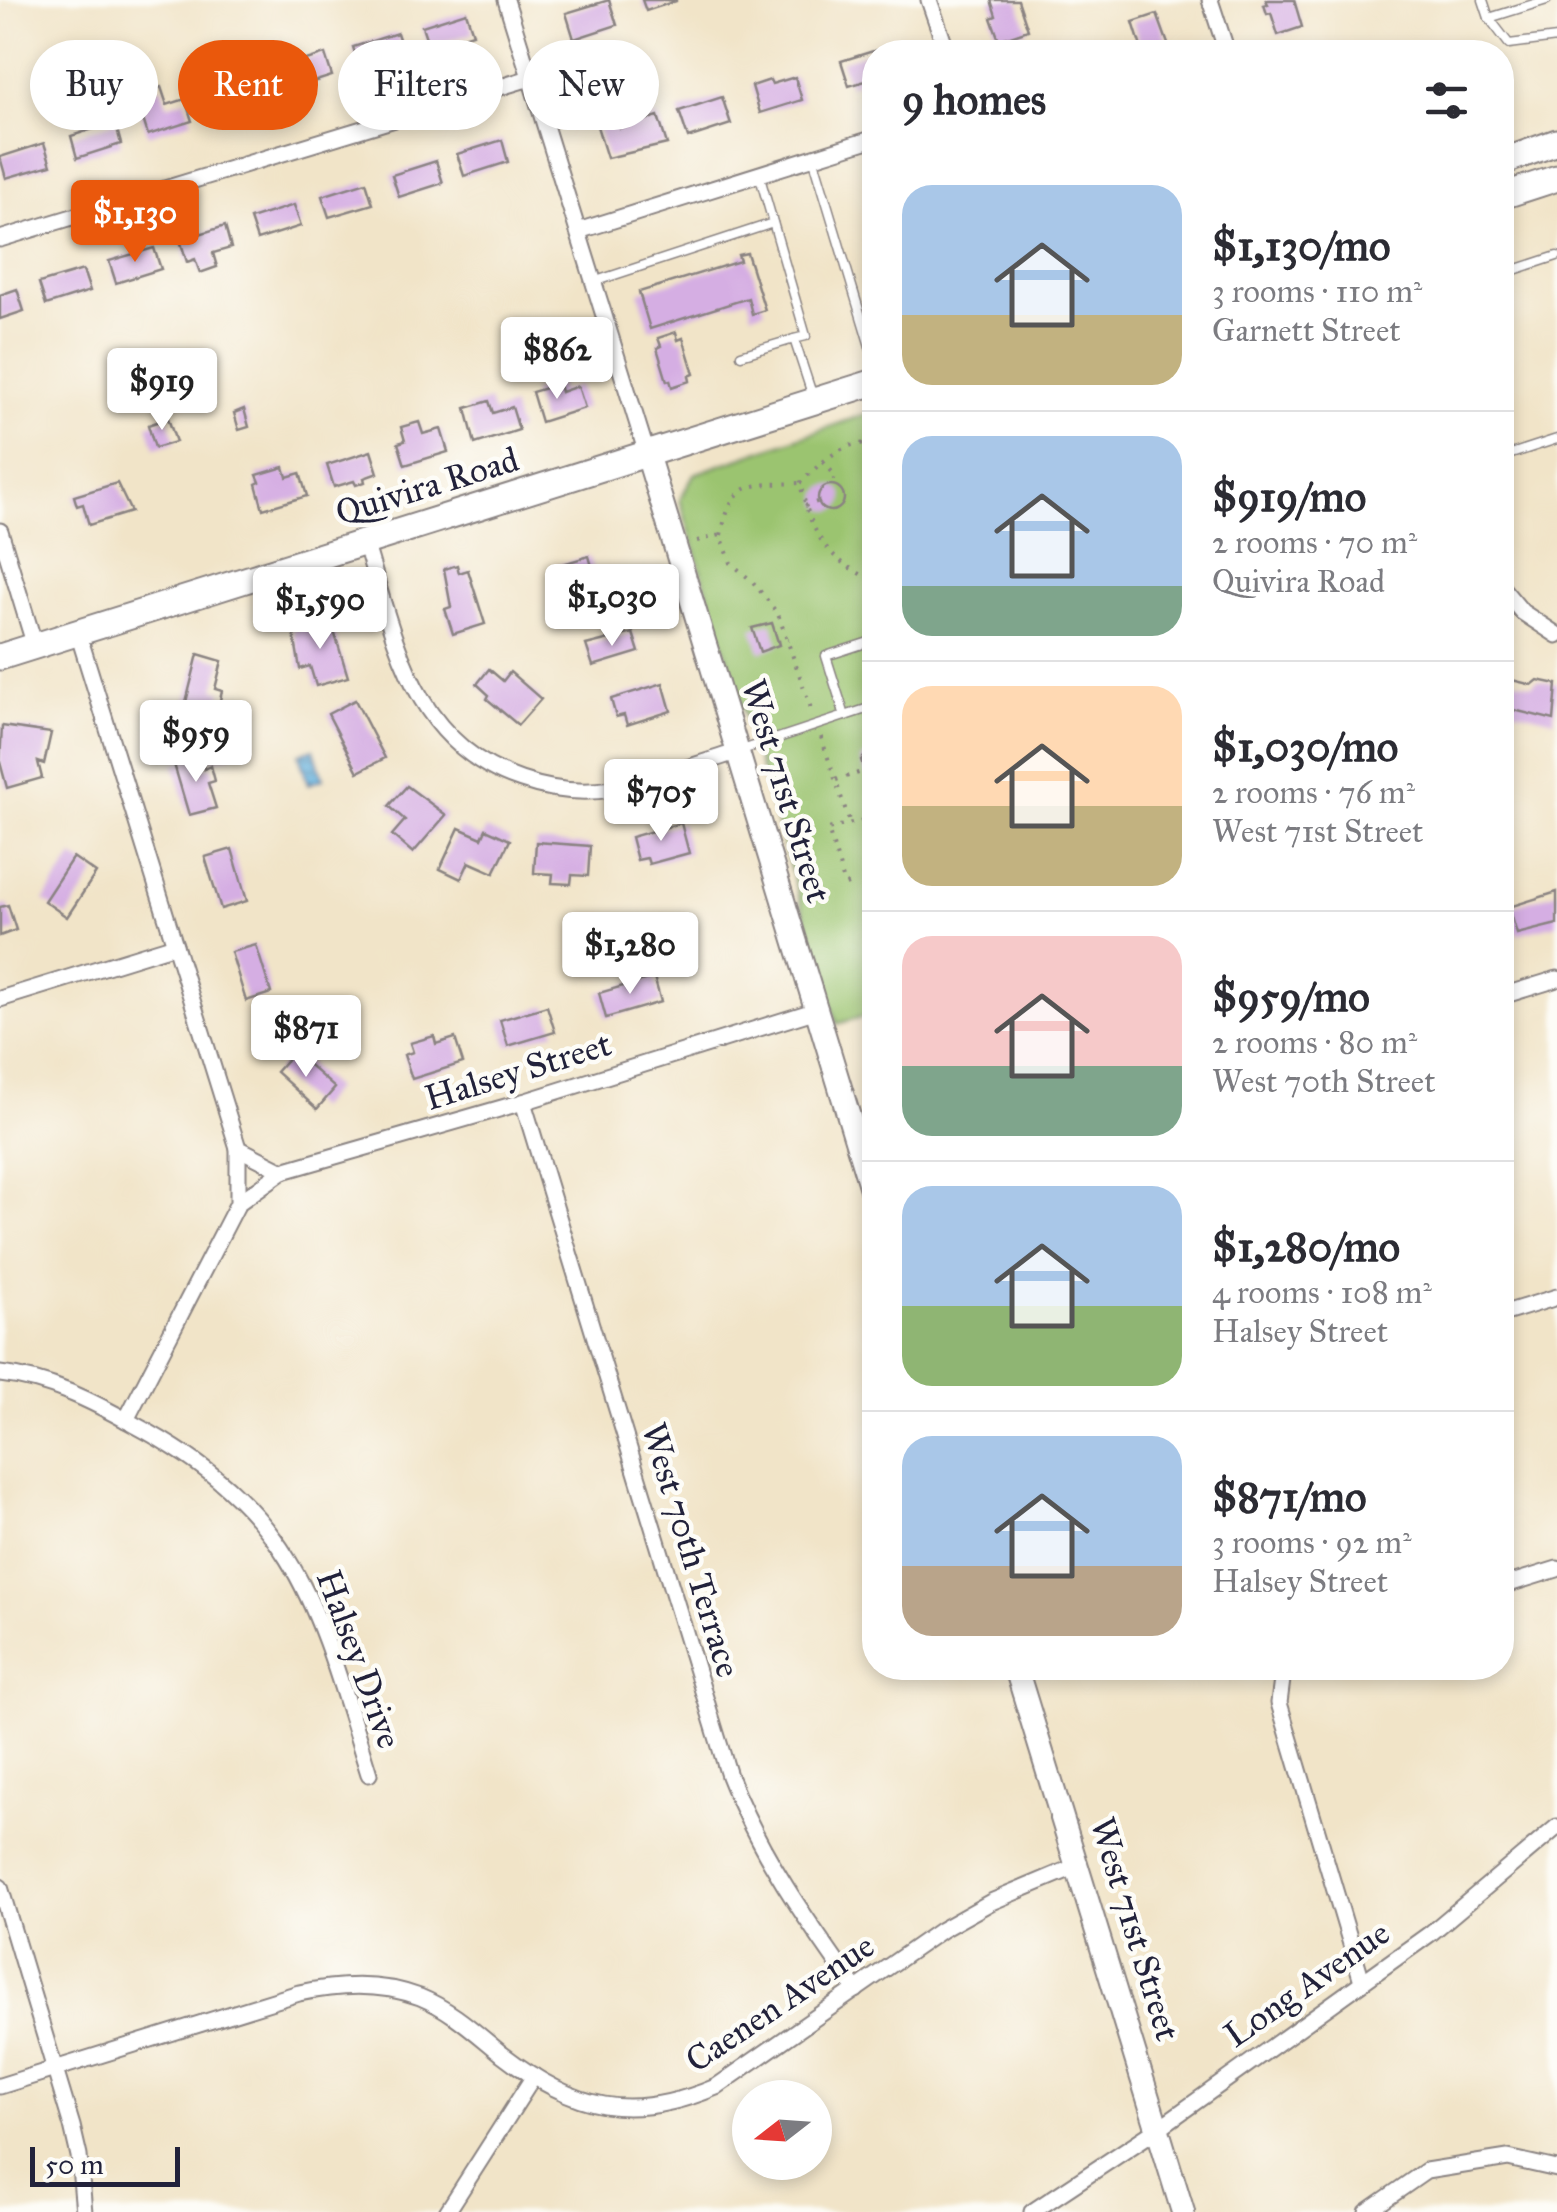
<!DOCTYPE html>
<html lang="en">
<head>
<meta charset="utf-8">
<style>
  :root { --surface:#fff; --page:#f2f2f3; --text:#2b2b33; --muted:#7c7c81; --line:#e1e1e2; --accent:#ea580c }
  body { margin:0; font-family:"IM FELL Great Primer",serif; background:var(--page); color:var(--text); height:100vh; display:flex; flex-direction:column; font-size:38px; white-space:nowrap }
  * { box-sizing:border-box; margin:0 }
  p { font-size:32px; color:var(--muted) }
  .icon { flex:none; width:55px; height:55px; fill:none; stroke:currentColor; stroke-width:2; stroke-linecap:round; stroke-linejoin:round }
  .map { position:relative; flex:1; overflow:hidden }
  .details { position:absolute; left:862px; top:40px; width:652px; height:1640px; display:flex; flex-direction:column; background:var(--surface); border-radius:40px; box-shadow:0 5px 15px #0003 }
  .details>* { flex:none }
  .hud { position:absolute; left:30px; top:40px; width:682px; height:90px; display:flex; gap:20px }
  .needle { width:65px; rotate:253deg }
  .controls { position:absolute; left:732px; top:2080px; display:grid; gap:20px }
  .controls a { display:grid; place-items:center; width:100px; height:100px; border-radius:50%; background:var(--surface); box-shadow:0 5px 15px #0003; font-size:50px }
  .scale { position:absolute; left:30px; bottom:25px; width:150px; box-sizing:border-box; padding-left:10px; border:5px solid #22223b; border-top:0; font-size:28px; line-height:35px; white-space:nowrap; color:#22223b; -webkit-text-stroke:8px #fdfcf7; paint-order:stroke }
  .price { position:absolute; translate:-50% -85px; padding:0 22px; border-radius:10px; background:#fff; color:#222; font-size:32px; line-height:65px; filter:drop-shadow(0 2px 5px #0008) }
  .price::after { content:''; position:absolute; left:50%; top:60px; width:30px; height:22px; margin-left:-15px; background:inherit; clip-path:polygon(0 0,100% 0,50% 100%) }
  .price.active { background:var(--accent); color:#fff }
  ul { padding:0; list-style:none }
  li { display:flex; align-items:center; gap:30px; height:250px; padding:0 40px }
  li+li { border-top:2px solid var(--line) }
  li span { display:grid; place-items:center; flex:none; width:280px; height:200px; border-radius:30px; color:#555 }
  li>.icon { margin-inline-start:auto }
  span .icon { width:120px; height:120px; fill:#fffc; stroke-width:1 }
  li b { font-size:42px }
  h2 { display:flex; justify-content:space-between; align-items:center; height:120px; padding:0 40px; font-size:42px }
  .chip { padding:0 35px; border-radius:45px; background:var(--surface); box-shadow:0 5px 15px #0003; font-size:35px; line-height:90px }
  .chip.active { background:var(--accent); color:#fff }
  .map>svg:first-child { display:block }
  .park { fill:#9bc470; stroke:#5e7356; stroke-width:2.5 }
  .water { fill:url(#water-rules); stroke:#42688a; stroke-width:2.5 }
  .building { fill:#d5aee3 }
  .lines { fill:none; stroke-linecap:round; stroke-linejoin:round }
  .lane-casing { stroke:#8a8382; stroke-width:11 }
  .street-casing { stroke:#8a8382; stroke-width:19 }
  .secondary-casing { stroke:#8a8382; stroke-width:26 }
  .primary-casing { stroke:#8a8382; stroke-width:29 }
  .path { stroke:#8a8382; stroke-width:4; stroke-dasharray:2.5 8; stroke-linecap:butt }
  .lane { stroke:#fff; stroke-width:8 }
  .street { stroke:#fff; stroke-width:15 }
  .secondary { stroke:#fff; stroke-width:22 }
  .primary { stroke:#fff; stroke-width:25 }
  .labels { text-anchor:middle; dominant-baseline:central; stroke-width:9; stroke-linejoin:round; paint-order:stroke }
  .street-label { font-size:35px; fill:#22223b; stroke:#fdfcf7 }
</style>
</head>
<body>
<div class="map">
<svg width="1557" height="2212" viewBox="0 0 1557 2212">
  <defs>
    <pattern id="water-rules" width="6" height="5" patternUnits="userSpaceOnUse" patternTransform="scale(2.5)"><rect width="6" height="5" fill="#61adda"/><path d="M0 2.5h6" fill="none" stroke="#508cb2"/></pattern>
  </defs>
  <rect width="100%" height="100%" fill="#fdfcf7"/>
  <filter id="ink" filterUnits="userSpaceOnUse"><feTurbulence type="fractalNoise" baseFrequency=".01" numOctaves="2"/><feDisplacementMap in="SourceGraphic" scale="20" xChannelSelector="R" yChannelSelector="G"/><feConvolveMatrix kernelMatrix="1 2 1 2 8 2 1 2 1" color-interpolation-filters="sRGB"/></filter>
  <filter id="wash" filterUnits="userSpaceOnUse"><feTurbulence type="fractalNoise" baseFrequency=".0048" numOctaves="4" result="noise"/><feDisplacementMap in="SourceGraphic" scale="40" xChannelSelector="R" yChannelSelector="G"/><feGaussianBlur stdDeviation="2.25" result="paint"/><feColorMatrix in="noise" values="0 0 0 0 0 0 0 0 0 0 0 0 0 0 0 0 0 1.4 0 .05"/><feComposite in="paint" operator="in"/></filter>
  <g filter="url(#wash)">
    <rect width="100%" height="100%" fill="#f1e4c8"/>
    <path class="park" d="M875,411V1013L837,1024L680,500L694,474Z"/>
    <path class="water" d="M314,749L323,779L308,784L299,754Z"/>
    <g id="blocks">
      <g class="building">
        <path d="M609,0L617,25L574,39L566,13Z"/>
        <path d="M642,0H676V1L646,11Z"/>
        <path d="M991,0H1018L1028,30L999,40L991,18L996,16Z"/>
        <path d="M1266,0H1294L1302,27L1278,35L1271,13L1267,14L1264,5L1268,4Z"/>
        <path d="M466,12L473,33L429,47L422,26Z"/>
        <path d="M1157,14L1171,52H1137L1136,49L1141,47L1133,22Z"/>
        <path d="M397,33L404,54L360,69L353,47Z"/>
        <path d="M886,47L888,52H875V78L849,86L841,61Z"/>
        <path d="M325,54L332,76L288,90L281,68Z"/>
        <path d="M795,77L802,100L760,113L752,86L770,80L772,84Z"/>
        <path d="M255,79L262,101L218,115L211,93Z"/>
        <path d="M161,87L167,105L185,99L192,121L148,135L141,113L145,112L140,94Z"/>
        <path d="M722,97L731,124L688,138L679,111Z"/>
        <path d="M658,116L667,144L607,158L597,126L618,119L620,128Z"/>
        <path d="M115,122L121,144L77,158L71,136Z"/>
        <path d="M502,140L508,162L464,176L457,154Z"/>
        <path d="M44,143L51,165L6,178L0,157Z"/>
        <path d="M436,161L443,183L399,197L392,175Z"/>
        <path d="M366,182L373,204L329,217L322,196Z"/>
        <path d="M294,205L301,226L257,240L250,219Z"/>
        <path d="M225,226L231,248L213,253L217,267L200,273L195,259L187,262L180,240Z"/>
        <path d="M154,248L161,269L116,283L109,261Z"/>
        <path d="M747,253L765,310L752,314L748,298L650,329L639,292L740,261L738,255Z"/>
        <path d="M83,270L90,291L46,305L39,283Z"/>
        <path d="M17,289L24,311L0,319V295Z"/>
        <path d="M676,332L678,340L683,338L694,374L689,376L690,381L672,387L670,380L667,381L657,348L661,346L658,338Z"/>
        <path d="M559,384L561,392L578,386L585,408L541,422L532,392Z"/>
        <path d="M489,401L493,413L512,407L519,430L475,444L466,408Z"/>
        <path d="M244,409L249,427L239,430L234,413Z"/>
        <path d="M168,418L176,442L155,448L148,425Z"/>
        <path d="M419,422L423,434L441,429L448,452L405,465L398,443L405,441L401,427Z"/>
        <path d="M371,451L378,473L364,478L365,482L356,485L354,481L334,487L327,465Z"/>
        <path d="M284,467L287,477L300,473L307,496L263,509L256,484L260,482L257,475Z"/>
        <path d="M117,483L131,512L89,525L83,504L77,506L74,496Z"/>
        <circle cx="831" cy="498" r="13"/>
        <path d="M589,556L602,601L570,611L556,566Z"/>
        <path d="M457,565L459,573L468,570L485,624L453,634L445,609L451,607L444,569Z"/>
        <path d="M330,618L348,677L316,686L310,666L300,669L293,629Z"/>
        <path d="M772,623L779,645L760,652L752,628Z"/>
        <path d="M633,633L639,652L593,666L586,645Z"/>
        <path d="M198,654L222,661L215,689L222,691L219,705L210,703L207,711L185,706Z"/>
        <path d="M489,669L503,681L510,672L541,699L518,725L487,699L489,695L477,684Z"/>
        <path d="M1508,679L1532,685L1538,680L1557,684L1554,720L1502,707Z"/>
        <path d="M663,683L671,711L627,725L624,715L616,717L611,699Z"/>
        <path d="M355,700L385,758L358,772L328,714Z"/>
        <path d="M2,726L51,733L44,764L38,762L42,778L7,788L0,762Z"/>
        <path d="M227,732L233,755L211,760L206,737Z"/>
        <path d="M872,750L875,751V777L866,775L861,760Z"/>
        <path d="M200,756L204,769L211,766L215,781L208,783L216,808L189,815L174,764Z"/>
        <path d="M407,786L446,815L413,853L392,835L405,820L389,806Z"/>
        <path d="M681,823L689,853L649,864L647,858L637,860L631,837Z"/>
        <path d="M459,828L482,838L486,829L510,840L494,873L469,862L461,879L440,869Z"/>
        <path d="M536,842L590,846L588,876L572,875L571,884L552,883L553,874L534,873Z"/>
        <path d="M232,849L247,901L221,909L205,857Z"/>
        <path d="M73,857L96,873L67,917L44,901Z"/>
        <path d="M1557,892V924L1517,934L1509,907Z"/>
        <path d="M8,905L16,930L0,936V907Z"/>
        <path d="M256,945L271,993L246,1001L231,952Z"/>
        <path d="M654,977L661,1002L606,1018L599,993Z"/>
        <path d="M547,1006L555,1032L508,1046L500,1020Z"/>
        <path d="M434,1036L436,1044L455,1038L463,1063L412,1079L404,1055L413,1052L410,1043Z"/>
        <path d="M294,1052L335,1088L317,1109L276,1072Z"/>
      </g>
    </g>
  </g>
  <g filter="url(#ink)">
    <use href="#blocks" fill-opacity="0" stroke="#8a8382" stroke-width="2.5"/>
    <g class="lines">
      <defs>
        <g id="lane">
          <path d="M1483,0L1489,18L1509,44L1557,38"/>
          <path d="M1489,18L1547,0"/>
          <path d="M813,157L875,363"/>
          <path d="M759,174L806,336L794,339"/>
          <path d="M1502,274L1557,256"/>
          <path d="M593,282L773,223"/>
          <path d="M741,355L794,339L813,397"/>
          <path d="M1502,457L1557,439"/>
          <path d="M845,716L826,656L875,640"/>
          <path d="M742,750L875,706"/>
        </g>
        <g id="street">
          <path d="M506,0L647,454"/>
          <path d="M929,0L947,52"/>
          <path d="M1210,0L1227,52"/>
          <path d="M578,231L875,138"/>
          <path d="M0,239L530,78"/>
          <path d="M0,531L35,646"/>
          <path d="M365,542C395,639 412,744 521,780C550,790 582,794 612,789C654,781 696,764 737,752"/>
          <path d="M1502,588L1522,612L1557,635"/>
          <path d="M78,633L238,1148V1203L126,1420"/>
          <path d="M1502,996L1557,979"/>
          <path d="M0,999L175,945"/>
          <path d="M523,1102L729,1776C760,1855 807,1921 856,1990"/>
          <path d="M238,1148L283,1171L523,1102L817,1010"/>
          <path d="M238,1203L283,1171"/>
          <path d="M1502,1314L1557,1297"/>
          <path d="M0,1374C49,1379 92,1401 135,1425C299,1512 318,1610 369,1774"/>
          <path d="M1502,1586L1557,1569"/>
          <path d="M1286,1668L1283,1672L1279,1703L1362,1981"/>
          <path d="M0,1887L72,2126L79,2156L84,2212"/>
          <path d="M0,2086L299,1993C340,1984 381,1982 420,1997C452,2010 476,2033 502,2054C575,2110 630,2123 716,2087L941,1930L991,1902L1079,1865"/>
          <path d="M447,2212L534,2076"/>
          <path d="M1032,2212L1159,2128L1431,1933L1557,1827"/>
          <path d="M1367,2212L1426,2171L1508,2158L1557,2169"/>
        </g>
        <g id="secondary">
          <path d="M647,454L875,1202"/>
          <path d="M1016,1668L1183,2212"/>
        </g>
        <g id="primary">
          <path d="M1502,162L1557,142"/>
          <path d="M1502,196L1557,178"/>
          <path d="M0,657L875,382"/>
        </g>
      </defs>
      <use href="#lane" class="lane-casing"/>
      <use href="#street" class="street-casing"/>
      <use href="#secondary" class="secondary-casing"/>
      <use href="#primary" class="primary-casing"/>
      <g class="path">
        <path d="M823,462L835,475L833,485"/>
        <path d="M800,483C820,464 845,437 875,445"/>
        <path d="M805,506L820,501"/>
        <path d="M721,535C733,479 749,485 800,483C812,535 825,559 875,581"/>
        <path d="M697,541L721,535L731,563L753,582L778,614L813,714"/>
        <path d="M778,642L789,640"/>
        <path d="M821,737L850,823"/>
        <path d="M836,780L865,771"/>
        <path d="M848,884L845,885L828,829L863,820"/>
      </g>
      <use href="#lane" class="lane"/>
      <use href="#street" class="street"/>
      <use href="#secondary" class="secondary"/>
      <use href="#primary" class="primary"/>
    </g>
  </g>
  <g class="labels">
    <g class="street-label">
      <text transform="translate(427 486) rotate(-17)">Quivira Road</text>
      <text transform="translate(786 791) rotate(73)">West 71st Street</text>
      <text transform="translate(518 1071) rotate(-17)">Halsey Street</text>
      <text transform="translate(691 1550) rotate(73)">West 70th Terrace</text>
      <text transform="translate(359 1659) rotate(70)">Halsey Drive</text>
      <text transform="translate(1135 1929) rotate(73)">West 71st Street</text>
      <text transform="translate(1307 1984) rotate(-35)">Long Avenue</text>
      <text transform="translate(780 2003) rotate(-34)">Caenen Avenue</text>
    </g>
  </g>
</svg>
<div class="controls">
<a><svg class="needle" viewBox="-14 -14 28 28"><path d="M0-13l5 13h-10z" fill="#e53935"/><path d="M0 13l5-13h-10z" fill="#7c7c81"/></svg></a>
</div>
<div class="scale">50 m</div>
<b class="price active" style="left:135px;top:265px">$1,130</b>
<b class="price" style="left:557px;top:402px">$862</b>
<b class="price" style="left:162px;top:433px">$919</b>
<b class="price" style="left:612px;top:649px">$1,030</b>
<b class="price" style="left:320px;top:652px">$1,590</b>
<b class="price" style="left:196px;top:785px">$959</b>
<b class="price" style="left:661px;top:844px">$705</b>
<b class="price" style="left:630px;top:997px">$1,280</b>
<b class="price" style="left:306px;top:1080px">$871</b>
<div class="hud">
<a class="chip">Buy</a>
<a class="chip active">Rent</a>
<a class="chip">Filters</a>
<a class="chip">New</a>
</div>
<section class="details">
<h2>9 homes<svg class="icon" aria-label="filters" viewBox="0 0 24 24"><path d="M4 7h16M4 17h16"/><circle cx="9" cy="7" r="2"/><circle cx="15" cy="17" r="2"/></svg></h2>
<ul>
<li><span style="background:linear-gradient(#a9c7e8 65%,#c2b280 0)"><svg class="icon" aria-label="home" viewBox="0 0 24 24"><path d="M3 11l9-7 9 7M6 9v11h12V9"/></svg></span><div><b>$1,130/mo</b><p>3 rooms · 110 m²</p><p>Garnett Street</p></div></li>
<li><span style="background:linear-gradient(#a9c7e8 75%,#7fa58c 0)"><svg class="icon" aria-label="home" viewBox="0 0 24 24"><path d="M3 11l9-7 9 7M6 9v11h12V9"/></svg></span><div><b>$919/mo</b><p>2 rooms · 70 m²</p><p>Quivira Road</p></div></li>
<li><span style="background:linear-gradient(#ffd9b3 60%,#c2b280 0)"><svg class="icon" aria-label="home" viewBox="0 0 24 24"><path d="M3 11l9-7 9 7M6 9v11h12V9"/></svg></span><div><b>$1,030/mo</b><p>2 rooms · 76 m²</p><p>West 71st Street</p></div></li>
<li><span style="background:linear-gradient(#f6c9c9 65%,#7fa58c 0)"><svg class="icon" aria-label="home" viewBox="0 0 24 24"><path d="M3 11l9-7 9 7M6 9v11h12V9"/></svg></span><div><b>$959/mo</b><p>2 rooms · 80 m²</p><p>West 70th Street</p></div></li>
<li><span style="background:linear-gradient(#a9c7e8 60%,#8fb573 0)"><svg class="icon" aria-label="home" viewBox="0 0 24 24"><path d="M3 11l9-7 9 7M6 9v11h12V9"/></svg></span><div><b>$1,280/mo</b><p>4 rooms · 108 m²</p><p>Halsey Street</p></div></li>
<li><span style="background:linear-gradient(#a9c7e8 65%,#b9a48a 0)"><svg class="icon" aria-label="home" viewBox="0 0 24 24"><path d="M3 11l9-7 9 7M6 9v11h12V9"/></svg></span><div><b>$871/mo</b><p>3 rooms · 92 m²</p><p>Halsey Street</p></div></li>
</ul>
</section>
</div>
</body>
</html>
